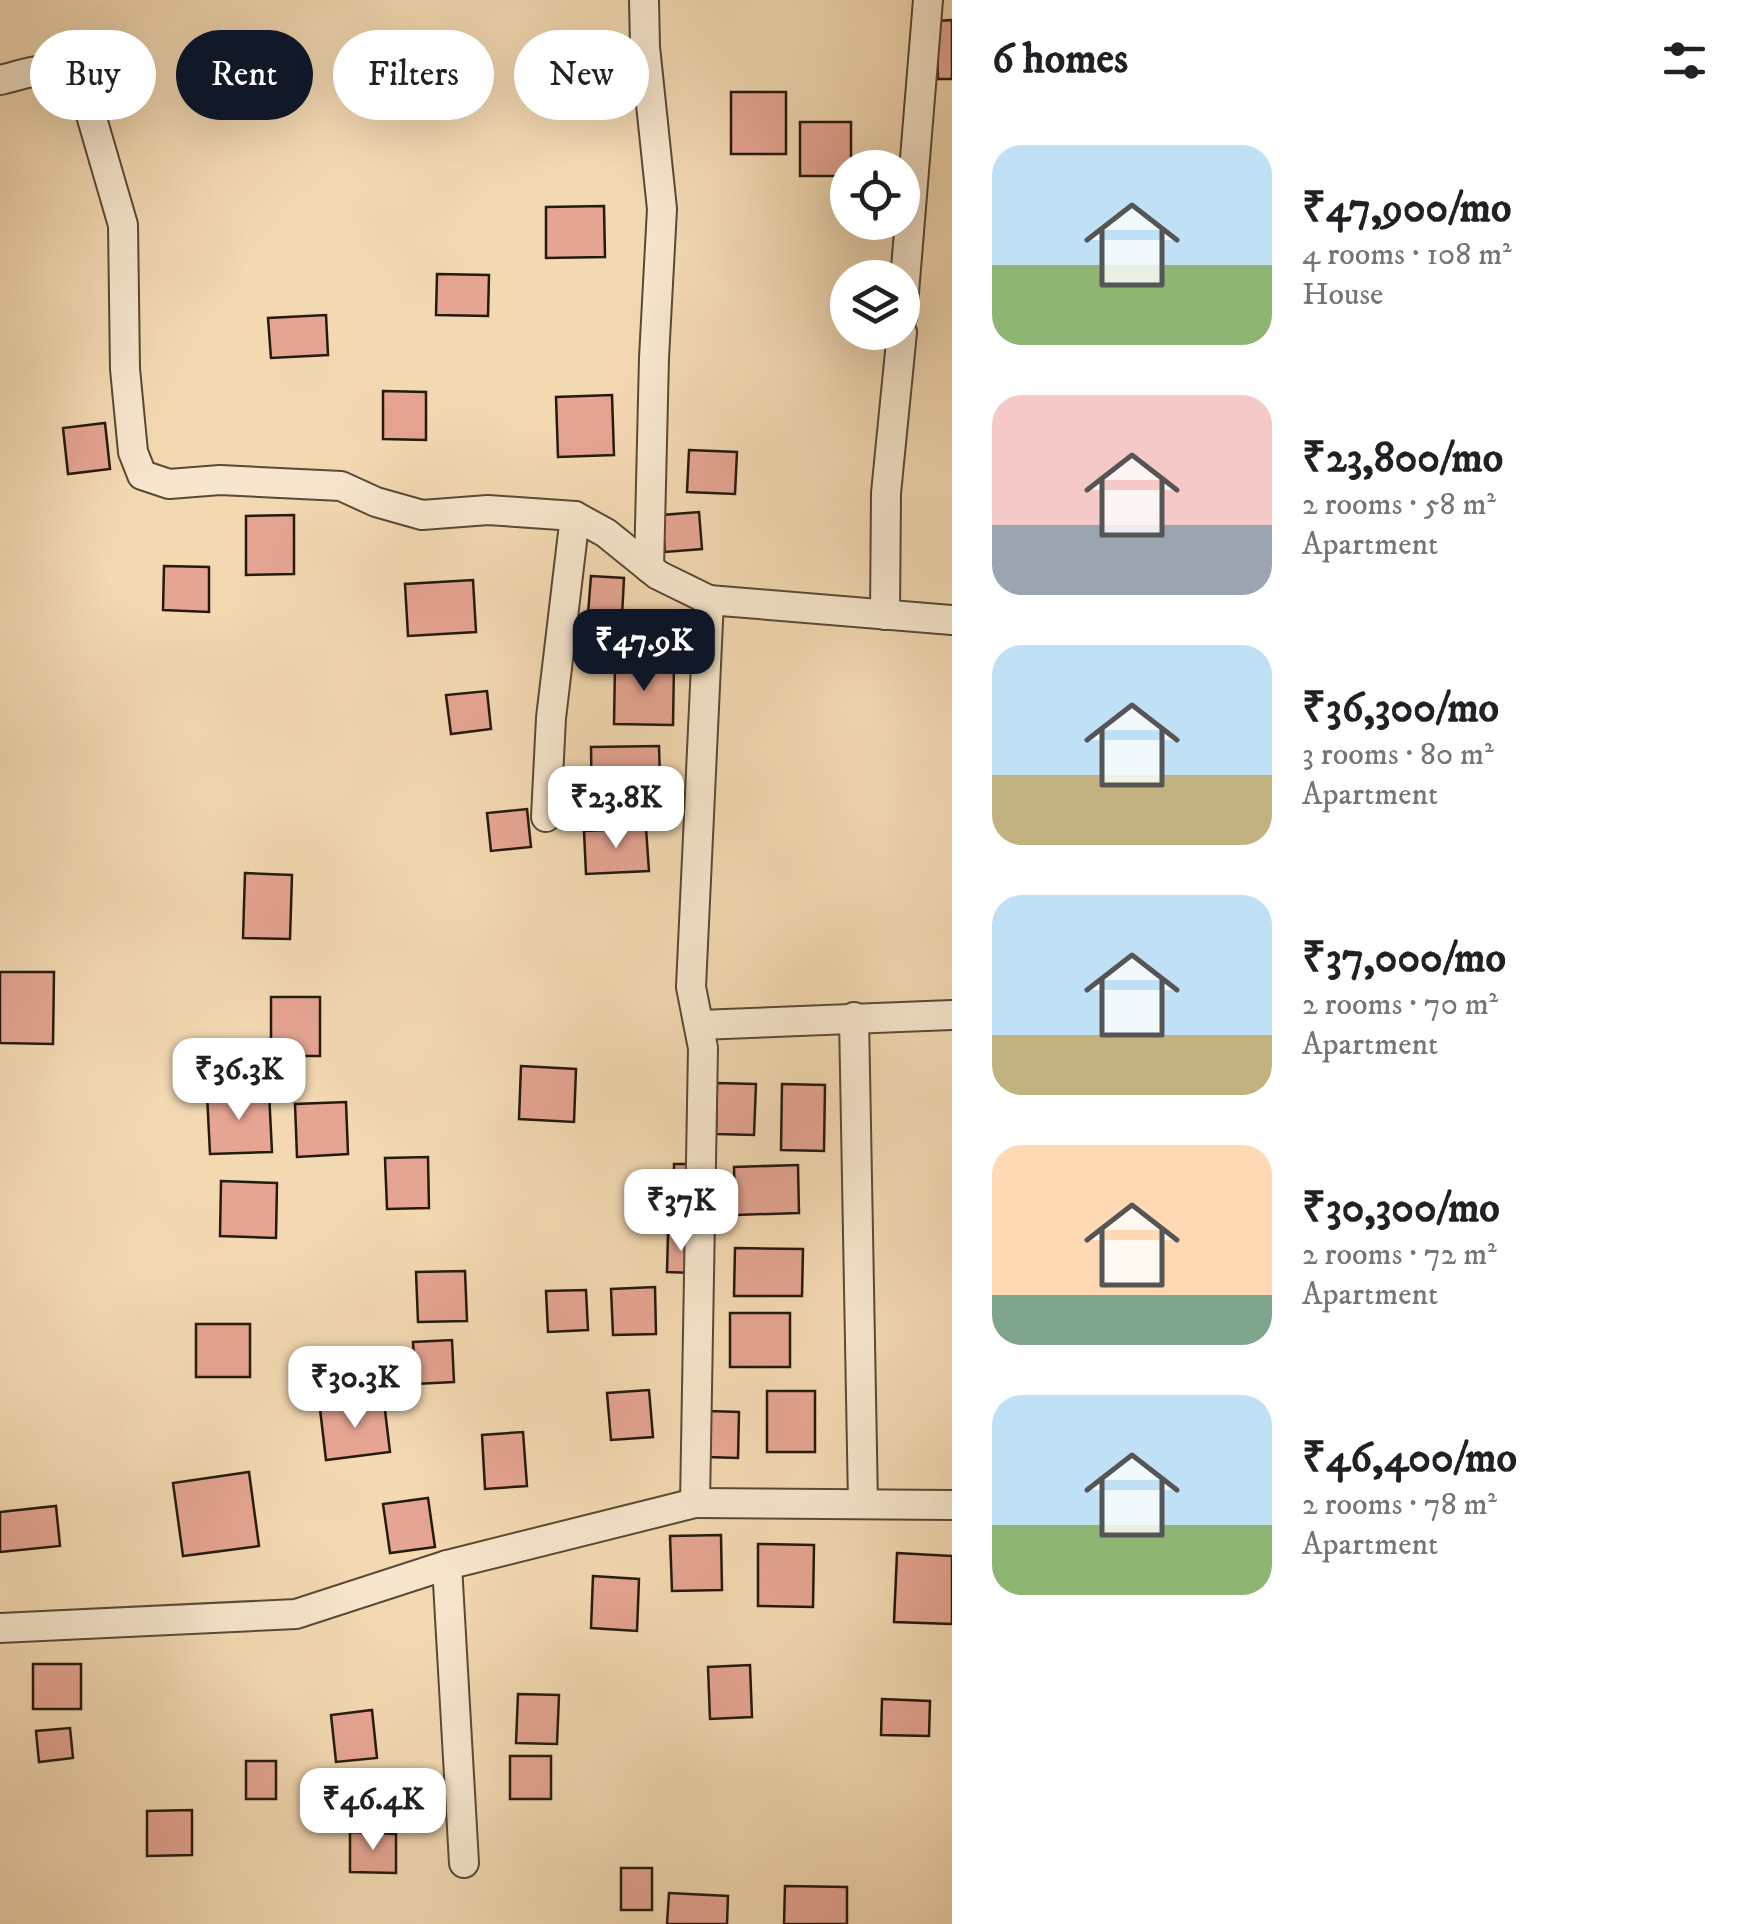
<!DOCTYPE html>
<html lang="en">
<head>
<meta charset="utf-8">
<style>
  :root { --surface:#fff; --page:#f2f2f2; --text:#202124; --muted:#757577; --accent:#111827 }
  body { margin:0; font-family:"IM FELL DW Pica",serif; background:var(--page); color:var(--text); height:100vh; display:flex; flex-direction:column; font-size:38px; white-space:nowrap }
  * { box-sizing:border-box; margin:0 }
  p { font-size:32px; color:var(--muted) }
  .icon { flex:none; width:55px; height:55px; fill:none; stroke:currentColor; stroke-width:2; stroke-linecap:round; stroke-linejoin:round }
  .map { position:relative; flex:1; overflow:hidden }
  .panel { display:flex; flex-direction:column; background:var(--surface); width:800px }
  .panel>* { flex:none }
  .guide { position:absolute; left:30px; top:30px; width:770px; height:90px; display:flex; gap:20px }
  .fabs { position:absolute; left:830px; top:150px; display:grid; gap:20px }
  .fabs a { display:grid; place-items:center; width:90px; height:90px; border-radius:50%; background:var(--surface); box-shadow:0 10px 40px #0002; font-size:50px }
  .price { position:absolute; translate:-50% -85px; padding:0 22px; border-radius:20px; background:#fff; color:#222; font-size:32px; line-height:65px; filter:drop-shadow(0 2px 5px #0008) }
  .price::after { content:''; position:absolute; left:50%; top:60px; width:30px; height:22px; margin-left:-15px; background:inherit; clip-path:polygon(0 0,100% 0,50% 100%) }
  .price.current { background:var(--accent); color:#fff }
  ul { padding:0; list-style:none }
  li { display:flex; align-items:center; gap:30px; height:250px; padding:0 40px }
  li span { display:grid; place-items:center; flex:none; width:280px; height:200px; border-radius:30px; color:#555 }
  li>.icon { margin-inline-start:auto }
  span .icon { width:120px; height:120px; fill:#fffc; stroke-width:1 }
  li b { font-size:42px }
  h2 { display:flex; justify-content:space-between; align-items:center; height:120px; padding:0 40px; font-size:42px }
  .pill { padding:0 35px; border-radius:45px; background:var(--surface); box-shadow:0 10px 40px #0002; font-size:35px; line-height:90px }
  .pill.current { background:var(--accent); color:#fff }
  main { display:flex; flex:1; min-height:0 }
  .map>svg:first-child { display:block }
  .building { fill:#e6a593; stroke:#241a0d; stroke-width:2.5 }
  .lines { fill:none; stroke-linecap:round; stroke-linejoin:round }
  .street-casing { stroke:#584a36; stroke-width:32 }
  .street { stroke:#f7e6cd; stroke-width:28 }
</style>
</head>
<body>
<main>
<div class="map">
<svg width="952" height="1924" viewBox="0 0 952 1924">
  <rect width="100%" height="100%" fill="#f3d9b2"/>
  <filter id="stains"><feTurbulence type="fractalNoise" baseFrequency=".002" numOctaves="4"/><feColorMatrix values="0 0 0 0 .2 0 0 0 0 .09 0 0 0 0 .02 0 0 0 .5 -.17"/></filter>
  <radialGradient id="worn" r=".72"><stop offset=".6" stop-color="#630" stop-opacity="0"/><stop offset="1" stop-color="#630" stop-opacity=".3"/></radialGradient>
  <g class="building">
    <path d="M952,20V79H938L936,21Z"/>
    <rect x="731" y="92" width="55" height="62"/>
    <path d="M800,122H851V168H848V176H800Z"/>
    <path d="M604,206L605,257L546,258V207Z"/>
    <path d="M437,274L489,275L488,316L436,315Z"/>
    <path d="M326,315L328,355L271,358L268,318Z"/>
    <path d="M383,391L426,392V440L383,439Z"/>
    <path d="M612,395L614,455L558,457L556,397Z"/>
    <path d="M105,423L110,469L68,474L63,428Z"/>
    <path d="M689,450L737,452L735,494L687,492Z"/>
    <path d="M699,512L702,549L665,552L662,515Z"/>
    <path d="M294,515V574L246,575V516Z"/>
    <path d="M164,566L209,567V612L163,610Z"/>
    <path d="M591,576L624,578L622,617L588,614Z"/>
    <path d="M473,580L476,632L408,636L405,584Z"/>
    <path d="M615,664H674L673,725L614,724Z"/>
    <path d="M487,691L491,729L451,734L446,695Z"/>
    <path d="M659,746L661,815L592,816L591,747Z"/>
    <path d="M527,809L531,847L491,851L487,813Z"/>
    <path d="M646,828L649,871L586,874L584,831Z"/>
    <path d="M245,873L292,875L290,939L243,938Z"/>
    <path d="M0,972H54L53,1044L0,1043Z"/>
    <rect x="271" y="997" width="49" height="59"/>
    <path d="M521,1066L576,1069L574,1122L519,1119Z"/>
    <path d="M717,1083L756,1084L754,1135L716,1134Z"/>
    <path d="M782,1084L825,1085L824,1151L781,1150Z"/>
    <path d="M269,1092L272,1152L210,1154L207,1094Z"/>
    <path d="M346,1102L348,1154L297,1157L295,1104Z"/>
    <path d="M428,1157L429,1208L387,1209L385,1158Z"/>
    <rect x="674" y="1164" width="18" height="32"/>
    <path d="M798,1165L799,1213L735,1215L734,1167Z"/>
    <path d="M221,1181L277,1183L276,1238L220,1236Z"/>
    <path d="M668,1234L694,1235L693,1273L667,1272Z"/>
    <path d="M735,1248L803,1249L802,1296H734Z"/>
    <path d="M465,1271L467,1321L418,1322L416,1272Z"/>
    <path d="M655,1287L656,1334L613,1335L611,1289Z"/>
    <path d="M586,1290L588,1330L548,1332L546,1291Z"/>
    <rect x="730" y="1313" width="60" height="54"/>
    <rect x="196" y="1324" width="54" height="53"/>
    <path d="M452,1340L454,1382L415,1384L413,1342Z"/>
    <path d="M649,1390L653,1437L611,1440L607,1393Z"/>
    <rect x="767" y="1391" width="48" height="61"/>
    <path d="M384,1402L390,1452L326,1460L320,1409Z"/>
    <path d="M708,1411L739,1412L738,1458L707,1457Z"/>
    <path d="M523,1432L527,1486L485,1489L482,1435Z"/>
    <path d="M249,1472L259,1546L183,1556L173,1483Z"/>
    <path d="M428,1498L435,1547L390,1553L383,1504Z"/>
    <path d="M56,1506L60,1546L0,1552V1512Z"/>
    <path d="M721,1535L722,1590L672,1591L670,1536Z"/>
    <path d="M758,1544L814,1545L813,1607L758,1606Z"/>
    <path d="M897,1553L952,1556V1624L894,1622Z"/>
    <path d="M593,1576L639,1579L637,1631L591,1628Z"/>
    <rect x="33" y="1664" width="48" height="45"/>
    <path d="M750,1665L752,1717L710,1719L708,1667Z"/>
    <path d="M518,1694L559,1695L557,1744L516,1743Z"/>
    <path d="M882,1699L930,1701L929,1736L881,1735Z"/>
    <path d="M372,1710L377,1758L336,1762L331,1715Z"/>
    <path d="M70,1728L73,1758L39,1762L36,1731Z"/>
    <rect x="510" y="1756" width="41" height="43"/>
    <rect x="246" y="1761" width="30" height="38"/>
    <path d="M192,1810V1855L147,1856V1811Z"/>
    <path d="M350,1832L396,1834V1873L350,1872Z"/>
    <rect x="621" y="1868" width="31" height="42"/>
    <path d="M785,1886L847,1887V1924H784Z"/>
    <path d="M669,1893L728,1896L727,1924H667Z"/>
  </g>
  <g class="lines">
    <defs>
      <g id="street">
        <path d="M644,0L645,47L662,209L654,358L649,568"/>
        <path d="M0,80C34,72 60,58 84,91L123,225L125,369L133,452L142,475L169,484L220,480L341,486L376,502L422,515L488,510L575,516L606,533L658,575L709,600"/>
        <path d="M902,317L928,0"/>
        <path d="M885,615L886,493L902,332"/>
        <path d="M546,817L551,718L575,516"/>
        <path d="M854,1017L863,1504"/>
        <path d="M699,1025L952,1015"/>
        <path d="M695,1503L952,1505"/>
        <path d="M447,1565L464,1863"/>
        <path d="M0,1628L296,1614L447,1565L695,1503L703,1048L691,987L709,600L952,620"/>
      </g>
    </defs>
    <use href="#street" class="street-casing"/>
    <use href="#street" class="street"/>
  </g>
  <rect width="100%" height="100%" filter="url(#stains)"/>
  <rect width="100%" height="100%" fill="url(#worn)"/>
</svg>
<div class="fabs">
<a><svg class="icon" aria-label="locate" viewBox="0 0 24 24"><circle cx="12" cy="12" r="6"/><path d="M12 2v4M12 18v4M2 12h4M18 12h4"/></svg></a>
<a><svg class="icon" aria-label="layers" viewBox="0 0 24 24"><path d="M12 4l9 5-9 5-9-5zM3 14l9 5 9-5"/></svg></a>
</div>
<b class="price current" style="left:644px;top:694px">₹47.9K</b>
<b class="price" style="left:616px;top:851px">₹23.8K</b>
<b class="price" style="left:239px;top:1123px">₹36.3K</b>
<b class="price" style="left:681px;top:1254px">₹37K</b>
<b class="price" style="left:355px;top:1431px">₹30.3K</b>
<b class="price" style="left:373px;top:1853px">₹46.4K</b>
<div class="guide">
<a class="pill">Buy</a>
<a class="pill current">Rent</a>
<a class="pill">Filters</a>
<a class="pill">New</a>
</div>
</div>
<section class="panel">
<h2>6 homes<svg class="icon" aria-label="filters" viewBox="0 0 24 24"><path d="M4 7h16M4 17h16"/><circle cx="9" cy="7" r="2"/><circle cx="15" cy="17" r="2"/></svg></h2>
<ul>
<li><span style="background:linear-gradient(#bfe0f5 60%,#8fb573 0)"><svg class="icon" aria-label="home" viewBox="0 0 24 24"><path d="M3 11l9-7 9 7M6 9v11h12V9"/></svg></span><div><b>₹47,900/mo</b><p>4 rooms · 108 m²</p><p>House</p></div></li>
<li><span style="background:linear-gradient(#f6c9c9 65%,#9aa5b1 0)"><svg class="icon" aria-label="home" viewBox="0 0 24 24"><path d="M3 11l9-7 9 7M6 9v11h12V9"/></svg></span><div><b>₹23,800/mo</b><p>2 rooms · 58 m²</p><p>Apartment</p></div></li>
<li><span style="background:linear-gradient(#bfe0f5 65%,#c2b280 0)"><svg class="icon" aria-label="home" viewBox="0 0 24 24"><path d="M3 11l9-7 9 7M6 9v11h12V9"/></svg></span><div><b>₹36,300/mo</b><p>3 rooms · 80 m²</p><p>Apartment</p></div></li>
<li><span style="background:linear-gradient(#bfe0f5 70%,#c2b280 0)"><svg class="icon" aria-label="home" viewBox="0 0 24 24"><path d="M3 11l9-7 9 7M6 9v11h12V9"/></svg></span><div><b>₹37,000/mo</b><p>2 rooms · 70 m²</p><p>Apartment</p></div></li>
<li><span style="background:linear-gradient(#ffd9b3 75%,#7fa58c 0)"><svg class="icon" aria-label="home" viewBox="0 0 24 24"><path d="M3 11l9-7 9 7M6 9v11h12V9"/></svg></span><div><b>₹30,300/mo</b><p>2 rooms · 72 m²</p><p>Apartment</p></div></li>
<li><span style="background:linear-gradient(#bfe0f5 65%,#8fb573 0)"><svg class="icon" aria-label="home" viewBox="0 0 24 24"><path d="M3 11l9-7 9 7M6 9v11h12V9"/></svg></span><div><b>₹46,400/mo</b><p>2 rooms · 78 m²</p><p>Apartment</p></div></li>
</ul>
</section>
</main>
</body>
</html>
